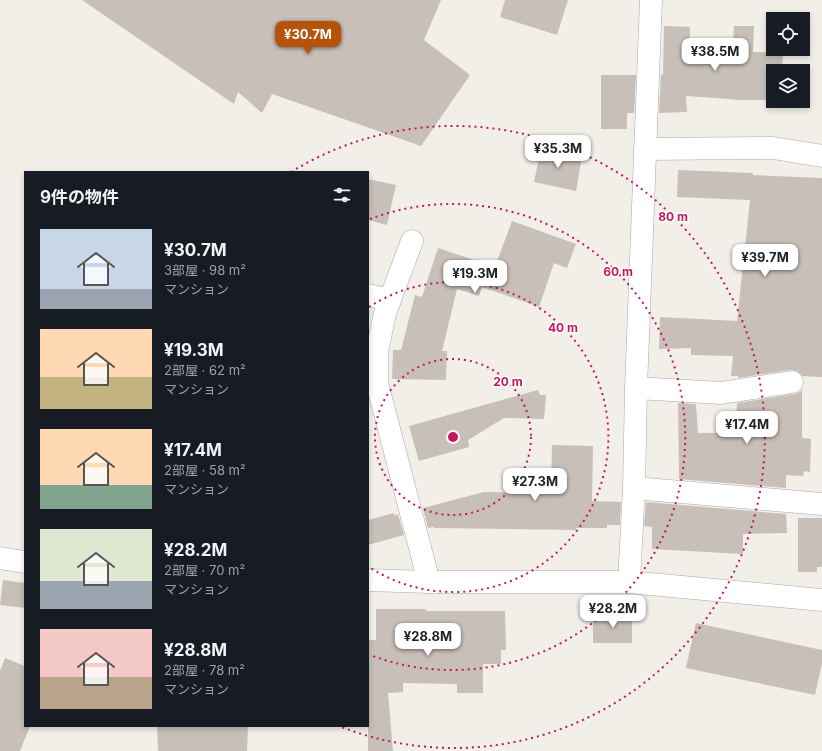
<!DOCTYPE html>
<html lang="ja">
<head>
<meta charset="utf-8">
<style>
  :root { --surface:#171b24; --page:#242831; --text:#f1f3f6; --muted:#9ea1a6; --accent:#b45309 }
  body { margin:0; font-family:Inter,"Noto Sans JP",sans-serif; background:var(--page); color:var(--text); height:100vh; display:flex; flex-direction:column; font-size:15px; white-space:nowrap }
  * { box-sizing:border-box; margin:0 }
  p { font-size:13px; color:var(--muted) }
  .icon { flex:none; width:22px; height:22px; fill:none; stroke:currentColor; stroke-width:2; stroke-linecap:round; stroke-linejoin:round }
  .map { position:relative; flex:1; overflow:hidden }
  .panel { position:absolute; left:24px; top:171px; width:345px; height:556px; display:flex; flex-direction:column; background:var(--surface); border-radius:0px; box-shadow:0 2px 6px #0003 }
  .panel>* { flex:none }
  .buttons { position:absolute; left:766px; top:12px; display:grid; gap:8px }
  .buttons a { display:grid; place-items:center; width:44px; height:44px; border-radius:0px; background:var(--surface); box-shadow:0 2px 6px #0003; font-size:20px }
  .price { position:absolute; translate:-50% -34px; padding:0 9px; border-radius:8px; background:#fff; color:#222; font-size:13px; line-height:26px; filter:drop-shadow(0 1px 2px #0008) }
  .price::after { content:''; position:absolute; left:50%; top:24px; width:12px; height:9px; margin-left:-6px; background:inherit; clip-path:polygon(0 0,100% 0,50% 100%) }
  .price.active { background:var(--accent); color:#fff }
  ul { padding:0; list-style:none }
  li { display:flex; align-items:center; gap:12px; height:100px; padding:0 16px }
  li span { display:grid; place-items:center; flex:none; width:112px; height:80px; border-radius:0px; color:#555 }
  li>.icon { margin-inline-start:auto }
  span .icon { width:48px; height:48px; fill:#fffc; stroke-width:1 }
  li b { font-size:17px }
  h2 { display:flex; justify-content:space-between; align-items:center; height:48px; padding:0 16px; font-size:17px }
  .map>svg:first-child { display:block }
  .building { fill:#c7bfb8 }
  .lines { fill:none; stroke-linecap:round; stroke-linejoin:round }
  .minor-casing { stroke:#a9a9a9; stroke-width:23 }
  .minor { stroke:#fff; stroke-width:22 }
  .ring { fill:none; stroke:#c2185b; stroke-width:2; stroke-dasharray:2 4 }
  .centre { fill:#c2185b; stroke:#fff; stroke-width:2 }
  .ring-label { font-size:12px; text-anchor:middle; font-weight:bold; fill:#c2185b; stroke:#fff; stroke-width:3; stroke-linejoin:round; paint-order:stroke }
</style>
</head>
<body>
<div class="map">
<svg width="822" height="751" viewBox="0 0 822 751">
  <rect width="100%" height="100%" fill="#f2efe9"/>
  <g class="building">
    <path d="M82,0H441L424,40L470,75L421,146L272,94L262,113L238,92L234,104Z"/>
    <path d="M505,0H568L557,35L500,17Z"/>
    <path d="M664,26L690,27V64H732L734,26H754L753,52L783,53L782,71H773V100H741L686,96L687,112L659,113L661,75H663Z"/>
    <path d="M601,75H636L634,113H627V129H601Z"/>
    <path d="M541,148L582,156L576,191L534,182Z"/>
    <path d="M678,170L753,173V175L822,178V377L802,376L797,371L790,370L738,378V376H731L733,356L691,355V348L659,349L660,317L737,321L750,200L677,197Z"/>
    <path d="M368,179L396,185L387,225L368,220Z"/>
    <path d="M512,221L576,244L567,268L554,263L539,307L482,287L479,296L457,289L442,351H447L446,380L392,379L393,350H401L415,295L422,297L438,248L495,267Z"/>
    <path d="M802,389V438L811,439L810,472L804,471L803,476L786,475V488L679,479L678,403L696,404L698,433H735L737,403L794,394L800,392Z"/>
    <path d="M538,390L540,395H546L544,419L504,418L468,440L469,447L419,461L409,426Z"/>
    <path d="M552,445L593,446L592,501L621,502L620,525H607V528H576V530L434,528V527L428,528L423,508L484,492L551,493Z"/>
    <path d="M646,502L786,514L787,533L743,534V554L652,549V527L644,526Z"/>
    <path d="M394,513V516L398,514L404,535L368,545V520Z"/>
    <path d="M798,518H822V567H817V572H798Z"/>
    <path d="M3,580L25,583V608L0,605Z"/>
    <path d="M376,609H426V611H505L506,650H501V664H483V693H457V684L403,683V692L388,693L393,751H368V640H376Z"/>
    <path d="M632,615V643H593V616Z"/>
    <path d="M696,623L822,650V663L815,695L686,668Z"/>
    <path d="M5,658L25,666V726H30L20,751H0V671Z"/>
    <path d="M157,726H248L247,751H158Z"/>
  </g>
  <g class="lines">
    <defs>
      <g id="minor">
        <path d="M645,149L773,148L822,156"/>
        <path d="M412,241L385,313L377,352V383L429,582"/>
        <path d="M368,295L390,300"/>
        <path d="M636,388L721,393L792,382"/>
        <path d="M634,488L822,504"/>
        <path d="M0,558L25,562"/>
        <path d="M368,580L429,582H629L822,600"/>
        <path d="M629,582L634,488L636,388L651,0"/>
      </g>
    </defs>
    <use href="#minor" class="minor-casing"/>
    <use href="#minor" class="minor"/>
  </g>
  <g class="ring">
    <circle cx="453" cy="437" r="78"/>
    <path d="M369 307A155 155 0 1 1 369 567"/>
    <path d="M370 219A233 233 0 1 1 370 655"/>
    <path d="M291 172A311 311 0 1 1 339 726"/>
  </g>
  <circle cx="453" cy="437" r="6" class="centre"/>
  <g class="ring-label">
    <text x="673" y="221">80 m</text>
    <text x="618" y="276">60 m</text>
    <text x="563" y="332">40 m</text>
    <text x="508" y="386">20 m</text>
  </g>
</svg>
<div class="buttons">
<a><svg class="icon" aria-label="locate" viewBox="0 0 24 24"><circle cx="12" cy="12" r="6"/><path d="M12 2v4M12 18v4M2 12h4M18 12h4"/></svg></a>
<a><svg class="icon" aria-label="layers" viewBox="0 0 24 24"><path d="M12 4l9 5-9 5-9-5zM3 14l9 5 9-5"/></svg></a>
</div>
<b class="price active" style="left:308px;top:55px">¥30.7M</b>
<b class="price" style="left:715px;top:72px">¥38.5M</b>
<b class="price" style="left:558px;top:169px">¥35.3M</b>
<b class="price" style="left:765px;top:278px">¥39.7M</b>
<b class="price" style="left:475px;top:294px">¥19.3M</b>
<b class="price" style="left:747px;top:445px">¥17.4M</b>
<b class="price" style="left:535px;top:502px">¥27.3M</b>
<b class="price" style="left:613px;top:629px">¥28.2M</b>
<b class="price" style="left:428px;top:657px">¥28.8M</b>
<section class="panel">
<h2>9件の物件<svg class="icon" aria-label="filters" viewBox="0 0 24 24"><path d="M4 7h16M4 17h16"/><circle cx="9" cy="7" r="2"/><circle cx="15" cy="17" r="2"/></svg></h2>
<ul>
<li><span style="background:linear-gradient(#c9d6e8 75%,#9aa5b1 0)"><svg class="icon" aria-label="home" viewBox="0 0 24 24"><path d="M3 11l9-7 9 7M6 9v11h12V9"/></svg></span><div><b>¥30.7M</b><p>3部屋 · 98 m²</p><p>マンション</p></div></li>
<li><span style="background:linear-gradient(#ffd9b3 60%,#c2b280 0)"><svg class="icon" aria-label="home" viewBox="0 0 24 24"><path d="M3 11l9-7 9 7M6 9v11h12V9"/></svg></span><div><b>¥19.3M</b><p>2部屋 · 62 m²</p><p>マンション</p></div></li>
<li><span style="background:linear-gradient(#ffd9b3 70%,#7fa58c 0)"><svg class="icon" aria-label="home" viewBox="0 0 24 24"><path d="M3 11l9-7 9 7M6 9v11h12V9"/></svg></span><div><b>¥17.4M</b><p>2部屋 · 58 m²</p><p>マンション</p></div></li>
<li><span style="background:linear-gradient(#dfe7d0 65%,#9aa5b1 0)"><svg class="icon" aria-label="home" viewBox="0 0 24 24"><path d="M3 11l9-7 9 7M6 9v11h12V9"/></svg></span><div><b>¥28.2M</b><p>2部屋 · 70 m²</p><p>マンション</p></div></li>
<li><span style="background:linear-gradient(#f6c9c9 60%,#b9a48a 0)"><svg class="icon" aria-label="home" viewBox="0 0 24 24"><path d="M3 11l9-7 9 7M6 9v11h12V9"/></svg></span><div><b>¥28.8M</b><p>2部屋 · 78 m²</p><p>マンション</p></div></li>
</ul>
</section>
</div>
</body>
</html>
